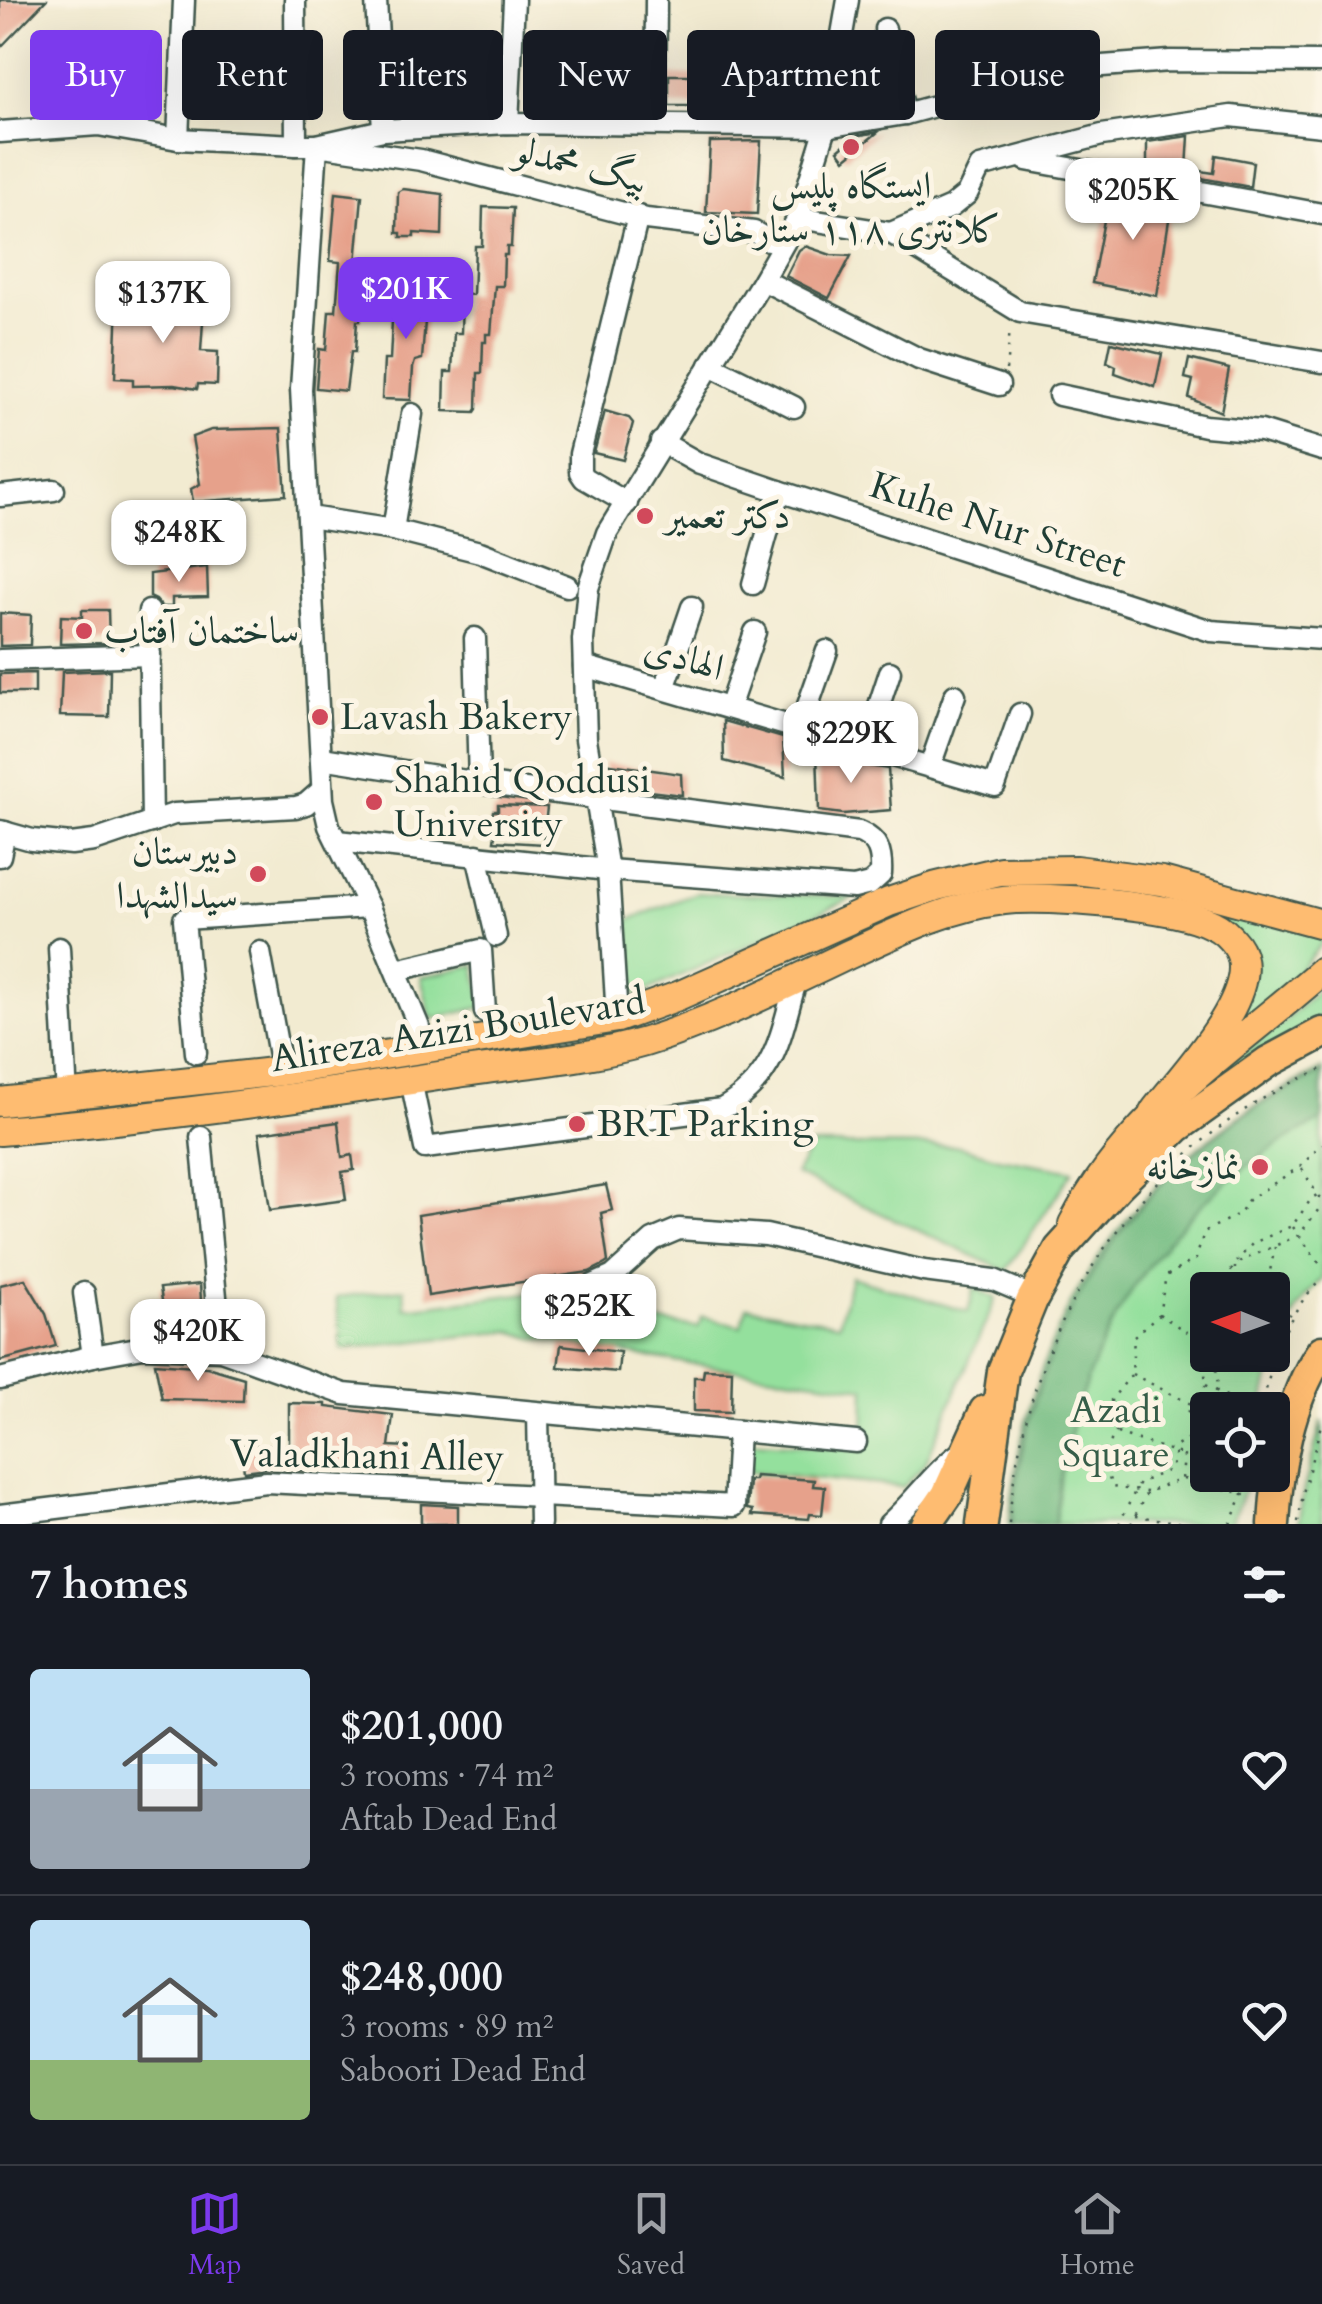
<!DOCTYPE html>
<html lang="en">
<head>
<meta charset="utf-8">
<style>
  :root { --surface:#171b24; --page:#20242c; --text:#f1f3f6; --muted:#9ea1a6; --line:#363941; --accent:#7c3aed }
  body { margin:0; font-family:Cardo,Amiri,serif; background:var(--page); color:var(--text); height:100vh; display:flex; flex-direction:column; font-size:38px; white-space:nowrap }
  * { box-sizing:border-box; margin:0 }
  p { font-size:32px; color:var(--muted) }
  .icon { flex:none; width:55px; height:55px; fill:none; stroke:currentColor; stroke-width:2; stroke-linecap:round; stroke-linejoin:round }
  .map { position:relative; height:1524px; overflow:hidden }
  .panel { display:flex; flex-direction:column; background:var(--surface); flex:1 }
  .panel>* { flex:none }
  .guide { position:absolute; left:30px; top:30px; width:1262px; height:90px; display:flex; gap:20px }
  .needle { width:65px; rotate:271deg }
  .controls { position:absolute; left:1190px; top:1272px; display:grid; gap:20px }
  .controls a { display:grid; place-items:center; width:100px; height:100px; border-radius:10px; background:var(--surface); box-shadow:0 10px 40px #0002; font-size:50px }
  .price { position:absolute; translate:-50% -85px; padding:0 22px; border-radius:20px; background:#fff; color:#222; font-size:32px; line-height:65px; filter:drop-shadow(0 2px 5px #0008) }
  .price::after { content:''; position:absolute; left:50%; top:60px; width:30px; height:22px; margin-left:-15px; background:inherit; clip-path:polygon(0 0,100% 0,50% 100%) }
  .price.selected { background:var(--accent); color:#fff }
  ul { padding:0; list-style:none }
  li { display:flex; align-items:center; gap:30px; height:250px; padding:0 30px }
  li+li { border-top:2px solid var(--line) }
  li span { display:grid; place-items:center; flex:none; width:280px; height:200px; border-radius:10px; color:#555 }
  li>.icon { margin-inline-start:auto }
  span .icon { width:120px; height:120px; fill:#fffc; stroke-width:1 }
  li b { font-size:42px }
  h2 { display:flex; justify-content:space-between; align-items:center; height:120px; padding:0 30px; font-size:42px }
  .chip { padding:0 35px; border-radius:10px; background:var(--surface); box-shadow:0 10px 40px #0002; font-size:35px; line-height:90px }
  .chip.selected { background:var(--accent); color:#fff }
  .tab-bar { display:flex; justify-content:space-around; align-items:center; height:140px; border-top:2px solid var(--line); background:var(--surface); font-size:28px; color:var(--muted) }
  .tab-bar a { display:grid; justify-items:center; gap:5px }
  .tab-bar .selected { color:var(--accent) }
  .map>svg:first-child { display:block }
  .green { fill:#94e09d; stroke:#5a8e68; stroke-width:2.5; fill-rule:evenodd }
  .forest { fill:#77be84; stroke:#4b7e5c; stroke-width:2.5 }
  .building { fill:#e6a18b }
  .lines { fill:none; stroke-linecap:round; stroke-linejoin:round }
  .minor-casing { stroke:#3f574c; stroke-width:25 }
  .major-casing { stroke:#3f574c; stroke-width:32 }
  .highway-casing { stroke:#3f574c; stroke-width:35 }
  .path { stroke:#3f574c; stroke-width:2.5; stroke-dasharray:2.5 8; stroke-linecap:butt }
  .minor { stroke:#fff; stroke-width:20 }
  .major { stroke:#febc71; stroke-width:28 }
  .highway { stroke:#febc71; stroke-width:30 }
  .poi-dot { fill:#d1495b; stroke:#fcf5e5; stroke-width:4 }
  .labels { text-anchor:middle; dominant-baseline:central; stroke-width:10; stroke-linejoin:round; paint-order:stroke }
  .street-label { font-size:38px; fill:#1f3d34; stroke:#fcf5e5 }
  .poi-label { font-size:38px; fill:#1f3d34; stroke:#fcf5e5; text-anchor:start }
  .park-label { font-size:38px; fill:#365e49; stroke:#fcf5e5 }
</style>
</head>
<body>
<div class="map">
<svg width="1322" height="1524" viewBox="0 0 1322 1524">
  <rect width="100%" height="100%" fill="#fcf5e5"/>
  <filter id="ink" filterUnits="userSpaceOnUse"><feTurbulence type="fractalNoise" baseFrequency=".01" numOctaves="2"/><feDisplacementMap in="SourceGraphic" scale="20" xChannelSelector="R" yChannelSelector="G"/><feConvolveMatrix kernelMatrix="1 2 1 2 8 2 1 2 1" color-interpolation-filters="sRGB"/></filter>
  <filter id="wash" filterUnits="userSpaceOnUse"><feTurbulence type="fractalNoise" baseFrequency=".0048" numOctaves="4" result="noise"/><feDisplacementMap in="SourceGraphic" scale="40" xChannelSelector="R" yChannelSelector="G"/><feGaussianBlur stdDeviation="2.25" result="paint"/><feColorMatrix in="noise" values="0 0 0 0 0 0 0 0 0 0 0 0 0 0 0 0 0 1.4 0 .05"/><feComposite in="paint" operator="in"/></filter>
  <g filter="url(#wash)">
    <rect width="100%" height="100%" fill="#f2ebd1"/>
    <g class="green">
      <path d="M697,893L855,897L635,996L628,920Z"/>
      <path d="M1168,894L1322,935V943L1288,984L1185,1078L1253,971L1166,901Z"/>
      <path d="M475,965L484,1007L431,1019L421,977Z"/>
      <path d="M1322,986V1020L1162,1121L1166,1111L1282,1024Z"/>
      <path d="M1322,1069V1279C1285,1313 1271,1362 1262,1410H1208V1475H1251L1230,1524H1009C1026,1316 1135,1159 1322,1069ZM1208,1290H1272V1355H1208Z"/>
      <path d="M812,1145L959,1146L999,1158L1073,1171L1006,1271L795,1174Z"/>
      <path d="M851,1277L968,1312L974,1288L996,1298L925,1464L903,1487L745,1471L746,1441L864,1449L865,1388L661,1359L533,1338L510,1331L342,1349L336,1297L404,1289L405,1308L554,1290L557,1309L698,1327L702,1317L741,1326L747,1307L839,1324Z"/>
      <path d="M1322,1421V1524H1298L1304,1489Z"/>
    </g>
    <path class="forest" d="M1322,1073V1120C1162,1201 1071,1347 1055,1524H1012C1026,1330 1140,1151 1322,1073Z"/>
    <g id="blocks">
      <g class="building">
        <path d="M0,0H46L0,48Z"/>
        <path d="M852,55L878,59L886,103L862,107L848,92Z"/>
        <rect x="669" y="75" width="39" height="31"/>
        <path d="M878,132L845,159L838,150L855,136Z"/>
        <path d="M1189,136L1187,169L1214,173L1216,155L1253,162L1250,187L1147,168V142Z"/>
        <path d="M761,141L757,214L706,212L710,142Z"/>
        <path d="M403,189L443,194L442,235L414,233V237H401V233H397L398,192Z"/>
        <path d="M1110,189L1172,201L1157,296L1092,283Z"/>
        <path d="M336,193L362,196L355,274L371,277L368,312L361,313L360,321H357L355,352H351L346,391L316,388L319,349L326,350L329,311H336L340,262L330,261Z"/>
        <path d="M483,207L513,208L511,247H507V255H504L503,286H495L491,334H486V342H483L482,373H478L477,409L475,412L444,411L445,372H452L454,333H461L462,294L473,295L475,246H482Z"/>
        <path d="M805,246L831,255L851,256L829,298L786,276L799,250Z"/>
        <path d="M400,282L428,283L422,359L415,361L413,368L411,400L382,399L384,360H390L392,321H399Z"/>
        <path d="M118,300L204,307L201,351L218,352L217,385L198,384L197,389L174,385L133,386V379L115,378Z"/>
        <path d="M1111,342L1162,354L1155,387L1115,373L1116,366L1107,362Z"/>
        <path d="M1189,359L1229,369L1221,412L1189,398L1193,380L1185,378Z"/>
        <path d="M605,411L629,418L633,423L623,460L594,453Z"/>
        <path d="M281,428L286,495L193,502L191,489L200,484L192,437L211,430Z"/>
        <path d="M207,567L208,597L172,598V607H162L156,600L150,597V574Z"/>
        <path d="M82,610H108L109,643L60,644L61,616L82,617Z"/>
        <path d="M0,613L31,615L30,645L0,646Z"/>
        <path d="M110,670L109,717L60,716L62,672Z"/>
        <path d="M35,673V693H0V674Z"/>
        <path d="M723,721L783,738L785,777L724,761Z"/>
        <path d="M817,751L862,762V765L888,769L891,810L843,814L819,811Z"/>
        <path d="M604,763L681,774L682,795L608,786Z"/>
        <path d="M498,805L547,807L543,844L494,841L495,834L490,833L493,811H498Z"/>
        <path d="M338,1122L342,1157L352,1155L354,1170L342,1172L346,1200L270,1210L259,1133Z"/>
        <path d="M606,1185L612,1210L601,1213L608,1262L605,1264L589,1272L428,1296L418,1215Z"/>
        <path d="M25,1279L46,1314L56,1346L0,1361V1285Z"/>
        <path d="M200,1284L203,1333L167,1331L160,1288Z"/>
        <path d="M561,1345L620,1352L618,1372L558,1367Z"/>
        <path d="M155,1363L207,1367L244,1378L243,1401L162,1399Z"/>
        <path d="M704,1369L732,1370L731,1412L694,1411V1377H703Z"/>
        <path d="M289,1403L326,1404V1407L393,1415L389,1446L409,1447L408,1476L267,1468L244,1471L241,1446L289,1445Z"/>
        <path d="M755,1476L814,1480L813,1486L825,1487L822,1515L810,1514L809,1519L752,1515L753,1510L747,1509L749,1480H754Z"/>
        <path d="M421,1504L458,1506V1524H421Z"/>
      </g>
    </g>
  </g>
  <g filter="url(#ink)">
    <use href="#blocks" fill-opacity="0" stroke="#3f574c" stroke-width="2.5"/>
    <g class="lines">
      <defs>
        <g id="minor">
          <path d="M295,0L296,145"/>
          <path d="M376,0L383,130"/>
          <path d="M885,29L905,114"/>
          <path d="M508,123L514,0"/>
          <path d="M655,123L656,0"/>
          <path d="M0,132L98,125L178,139L296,145H317L383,130L508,123L826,127L905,114L1075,68L1170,61L1322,62"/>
          <path d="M178,139L184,0"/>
          <path d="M1026,160L1322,214"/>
          <path d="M798,218L891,233L1020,312L1322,362"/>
          <path d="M891,233L951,207L967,194L980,167L1102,135L1231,116L1322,126"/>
          <path d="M763,280L919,359L999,385"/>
          <path d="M710,365L794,407"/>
          <path d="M1059,395L1205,426L1261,431L1322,450"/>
          <path d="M661,442L700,464L779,491L1211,631L1322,639"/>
          <path d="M0,496L54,490"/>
          <path d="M627,503L584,478L580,472V454L638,216"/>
          <path d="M309,517L393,530L480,552L567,586"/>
          <path d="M393,530L412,414"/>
          <path d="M753,584L779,491"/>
          <path d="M149,611L152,822"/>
          <path d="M475,638L479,783"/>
          <path d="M0,660L150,655"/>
          <path d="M584,666L995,786L1020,714"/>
          <path d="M664,689L692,607"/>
          <path d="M729,708L755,632"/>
          <path d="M800,728L827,651"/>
          <path d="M865,748L890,672"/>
          <path d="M322,758L479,783L859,832C879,840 882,854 881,874L870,884L854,888L608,870L337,841"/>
          <path d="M930,766L955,695"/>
          <path d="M0,831L32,840L71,844L94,841L174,814L296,807L306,804L322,790"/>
          <path d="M477,855L496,936"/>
          <path d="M0,856L5,832"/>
          <path d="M59,948L67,1097"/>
          <path d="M260,952L282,1071"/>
          <path d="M397,970L481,950L485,1012"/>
          <path d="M617,1018L608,870L586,739L583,640L588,588L607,533L763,280L798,218L826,127L848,0"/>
          <path d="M419,1027L369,907L329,826L323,800L301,389L317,145L421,160L646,219L754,232L768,240"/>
          <path d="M196,1053L184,919L369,907"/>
          <path d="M411,1080L425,1148L722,1109C778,1077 780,1034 797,978"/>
          <path d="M201,1137L221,1350"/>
          <path d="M84,1293L93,1356"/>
          <path d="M571,1295L613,1276L653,1240L679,1229L766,1235L924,1271L994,1280L1034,1297"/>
          <path d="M0,1379L93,1356L143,1347L221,1350L344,1394L856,1442"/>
          <path d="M538,1413L540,1524"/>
          <path d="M0,1515L266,1482L734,1506L738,1431"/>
          <path d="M889,1524C917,1499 935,1469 966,1449"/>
        </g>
        <g id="major">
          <path d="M0,1102L282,1071L617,1018L678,996L889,902L937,886L1000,871L1076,870L1162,881L1322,924"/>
          <path d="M0,1131C151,1119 302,1097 451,1074C515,1064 583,1060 645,1042C717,1020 786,984 854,952C901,930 951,906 1004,900C1048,895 1175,905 1213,925C1222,929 1230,937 1236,945C1268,989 1180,1077 1154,1112"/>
          <path d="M1073,1224C1130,1113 1230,1052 1322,971"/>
        </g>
        <g id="highway">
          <path d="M927,1524L947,1495L985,1411"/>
          <path d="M982,1524L1003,1371L1032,1300L1060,1249L1118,1185L1177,1127L1268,1062L1322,1033"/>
          <path d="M1274,1524C1277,1468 1289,1399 1322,1351"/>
        </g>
      </defs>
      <use href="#minor" class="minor-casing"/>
      <use href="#major" class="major-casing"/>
      <use href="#highway" class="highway-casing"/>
      <g class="path">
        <path d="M1006,370L1010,329"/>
        <path d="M1302,1169L1322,1202"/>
        <path d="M1293,1227L1322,1267"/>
        <path d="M1239,1262L1299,1235L1322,1205"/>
        <path d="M1222,1290L1235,1263L1253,1243L1292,1226L1312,1198L1322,1192"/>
        <path d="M1234,1290L1235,1267"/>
        <path d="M1266,1290L1275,1247"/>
        <path d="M1272,1300L1290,1315"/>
        <path d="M1159,1314L1208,1346"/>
        <path d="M1260,1355L1271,1363"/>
        <path d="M1132,1374L1199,1408"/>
        <path d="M1206,1385L1252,1410"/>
        <path d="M1262,1410C1271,1362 1285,1313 1322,1279"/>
        <path d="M1117,1433L1184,1455"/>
        <path d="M1183,1479L1245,1494"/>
        <path d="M1147,1492L1112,1487L1102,1457L1116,1432L1111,1400L1132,1374L1134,1336L1159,1314L1166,1276L1196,1259L1204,1232L1240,1213L1248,1200L1301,1166L1322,1144"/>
        <path d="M1136,1516L1191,1524"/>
        <path d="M1298,1522L1304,1489L1322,1421"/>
        <path d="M1009,1524C1023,1329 1138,1146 1322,1069"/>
        <path d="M1119,1524L1139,1483L1171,1469L1177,1446L1194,1434L1188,1408L1206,1385L1203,1350L1208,1342"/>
        <path d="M1131,1524L1147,1492L1182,1479L1184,1455L1206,1440L1200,1409L1218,1389L1215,1355"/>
        <path d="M1230,1524L1251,1475"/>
      </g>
      <use href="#minor" class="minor"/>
      <use href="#major" class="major"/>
      <use href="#highway" class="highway"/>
    </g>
  </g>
  <g class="poi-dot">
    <circle cx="851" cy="147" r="10"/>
    <circle cx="645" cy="516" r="10"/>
    <circle cx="84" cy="631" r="10"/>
    <circle cx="320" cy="717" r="10"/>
    <circle cx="374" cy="802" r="10"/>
    <circle cx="258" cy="874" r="10"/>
    <circle cx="577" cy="1124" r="10"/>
    <circle cx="1260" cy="1167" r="10"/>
  </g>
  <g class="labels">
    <g class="street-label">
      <text transform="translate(581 165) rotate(14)">بیگ محمدلو</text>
      <text transform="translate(998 525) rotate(18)">Kuhe Nur Street</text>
      <text transform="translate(684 658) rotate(16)">الهادی</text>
      <text transform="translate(458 1030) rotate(-9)">Alireza Azizi Boulevard</text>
      <text transform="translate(367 1456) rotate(1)">Valadkhani Alley</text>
    </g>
    <g class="poi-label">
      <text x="851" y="186" text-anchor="middle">ایستگاه پلیس<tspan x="851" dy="44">کلانتری ۱۱۸ ستارخان</tspan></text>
      <text x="665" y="516">دکتر تعمیر</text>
      <text x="104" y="631">ساختمان آفتاب</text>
      <text x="340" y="717">Lavash Bakery</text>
      <text x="394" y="780">Shahid Qoddusi<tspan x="394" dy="44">University</tspan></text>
      <text x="238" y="852" text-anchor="end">دبيرستان<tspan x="238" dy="44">سیدالشهدا</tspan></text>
      <text x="597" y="1124">BRT Parking</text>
      <text x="1240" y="1167" text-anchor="end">نمازخانه</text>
    </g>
    <g class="park-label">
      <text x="1116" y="1410">Azadi<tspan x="1116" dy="44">Square</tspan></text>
    </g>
  </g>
</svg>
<div class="controls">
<a><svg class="needle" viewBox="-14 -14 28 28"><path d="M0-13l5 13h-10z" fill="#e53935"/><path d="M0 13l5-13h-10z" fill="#9ea1a6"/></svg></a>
<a><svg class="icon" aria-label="locate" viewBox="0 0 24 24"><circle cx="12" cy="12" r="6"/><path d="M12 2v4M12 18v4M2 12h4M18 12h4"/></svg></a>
</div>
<b class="price" style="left:1133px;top:243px">$205K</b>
<b class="price selected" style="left:406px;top:342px">$201K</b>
<b class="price" style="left:163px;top:346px">$137K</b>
<b class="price" style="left:179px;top:585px">$248K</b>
<b class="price" style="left:851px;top:786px">$229K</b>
<b class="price" style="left:589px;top:1359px">$252K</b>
<b class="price" style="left:198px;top:1384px">$420K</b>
<div class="guide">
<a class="chip selected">Buy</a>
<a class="chip">Rent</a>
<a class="chip">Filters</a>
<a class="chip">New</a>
<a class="chip">Apartment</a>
<a class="chip">House</a>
</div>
</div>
<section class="panel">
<h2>7 homes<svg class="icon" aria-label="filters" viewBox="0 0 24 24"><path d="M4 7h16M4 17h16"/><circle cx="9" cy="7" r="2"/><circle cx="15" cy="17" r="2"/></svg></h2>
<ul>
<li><span style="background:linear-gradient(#bfe0f5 60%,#9aa5b1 0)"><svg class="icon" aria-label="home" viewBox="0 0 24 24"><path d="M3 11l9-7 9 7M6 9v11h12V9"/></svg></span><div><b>$201,000</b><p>3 rooms · 74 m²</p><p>Aftab Dead End</p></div><svg class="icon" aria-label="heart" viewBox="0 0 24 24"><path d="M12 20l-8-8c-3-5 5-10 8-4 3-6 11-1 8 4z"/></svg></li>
<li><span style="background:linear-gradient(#bfe0f5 70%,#8fb573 0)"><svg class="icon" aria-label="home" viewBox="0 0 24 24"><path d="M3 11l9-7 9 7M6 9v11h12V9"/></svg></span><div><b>$248,000</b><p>3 rooms · 89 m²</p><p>Saboori Dead End</p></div><svg class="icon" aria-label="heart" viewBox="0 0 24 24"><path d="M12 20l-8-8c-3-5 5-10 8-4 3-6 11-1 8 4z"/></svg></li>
</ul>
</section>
<nav class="tab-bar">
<a class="selected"><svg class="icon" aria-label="map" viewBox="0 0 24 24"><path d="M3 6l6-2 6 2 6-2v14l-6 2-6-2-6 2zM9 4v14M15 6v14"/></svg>Map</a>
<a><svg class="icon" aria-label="saved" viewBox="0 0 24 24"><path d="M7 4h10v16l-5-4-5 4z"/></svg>Saved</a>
<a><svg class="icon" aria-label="home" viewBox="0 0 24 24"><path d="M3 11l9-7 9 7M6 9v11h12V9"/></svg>Home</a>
</nav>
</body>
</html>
